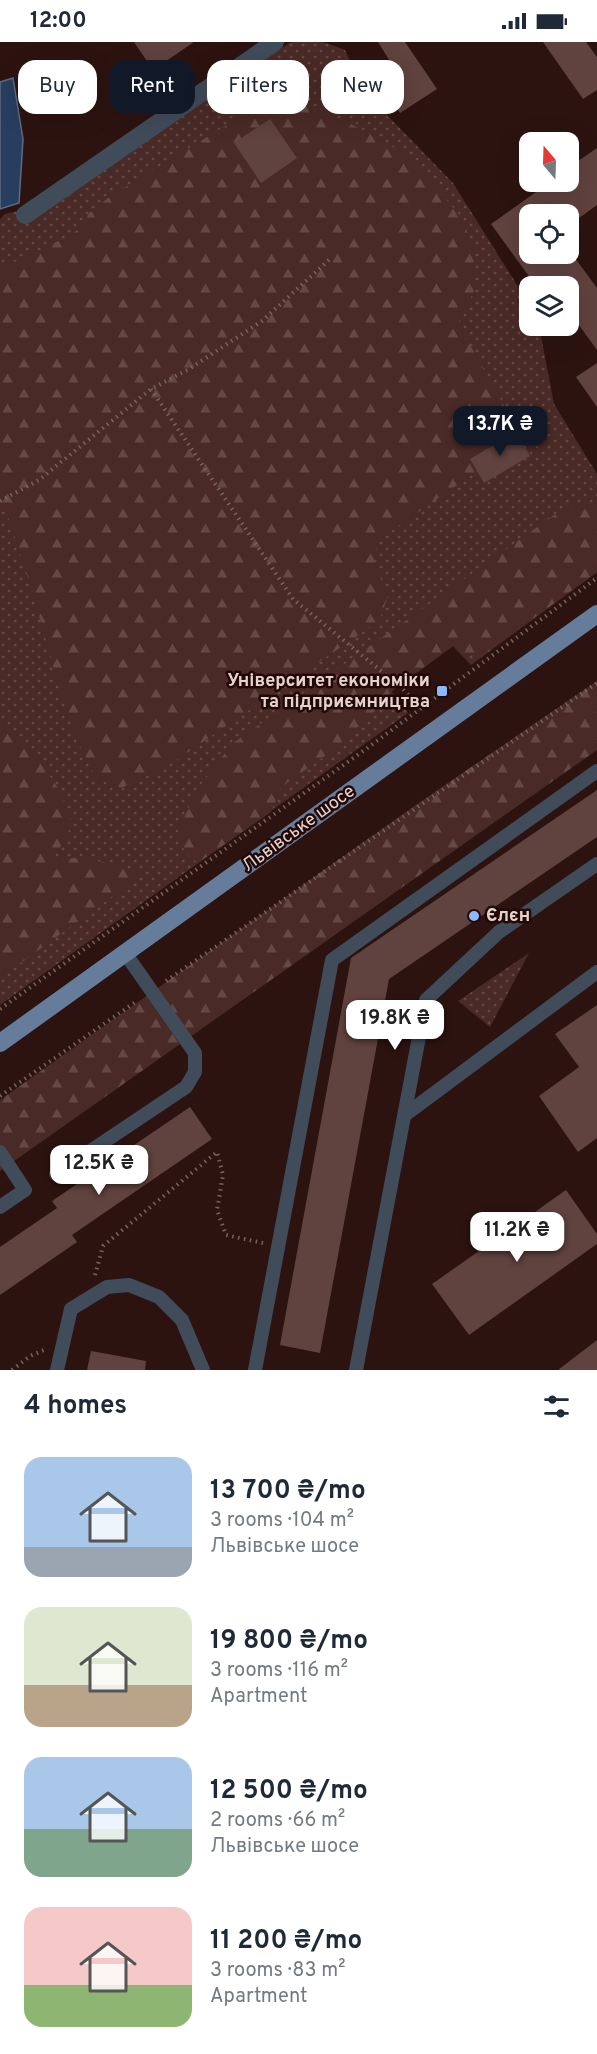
<!DOCTYPE html>
<html lang="en">
<head>
<meta charset="utf-8">
<style>
  :root { --surface:#fff; --page:#f2f2f3; --text:#1f2937; --muted:#747a83; --accent:#111827 }
  body { margin:0; font-family:Overpass,sans-serif; background:var(--page); color:var(--text); height:100vh; display:flex; flex-direction:column; font-size:22px; white-space:nowrap }
  * { box-sizing:border-box; margin:0 }
  p { font-size:20px; color:var(--muted) }
  .icon { flex:none; width:33px; height:33px; fill:none; stroke:currentColor; stroke-width:2; stroke-linecap:round; stroke-linejoin:round }
  .map { position:relative; height:1328px; overflow:hidden }
  .sheet { display:flex; flex-direction:column; background:var(--surface); flex:1 }
  .sheet>* { flex:none }
  .banner { position:absolute; left:18px; top:18px; width:561px; height:54px; display:flex; gap:12px }
  .needle { width:39px; rotate:341deg }
  .tools { position:absolute; left:519px; top:90px; display:grid; gap:12px }
  .tools a { display:grid; place-items:center; width:60px; height:60px; border-radius:12px; background:var(--surface); box-shadow:0 6px 24px #0002; font-size:30px }
  .price { position:absolute; translate:-50% -51px; padding:0 14px; border-radius:12px; background:#fff; color:#222; font-size:20px; line-height:39px; filter:drop-shadow(0 2px 3px #0008) }
  .price::after { content:''; position:absolute; left:50%; top:36px; width:18px; height:14px; margin-left:-9px; background:inherit; clip-path:polygon(0 0,100% 0,50% 100%) }
  .price.on { background:var(--accent); color:#fff }
  ul { padding:0; list-style:none }
  li { display:flex; align-items:center; gap:18px; height:150px; padding:0 24px }
  li span { display:grid; place-items:center; flex:none; width:168px; height:120px; border-radius:18px; color:#555 }
  li>.icon { margin-inline-start:auto }
  span .icon { width:72px; height:72px; fill:#fffc; stroke-width:1 }
  li b { font-size:26px }
  h2 { display:flex; justify-content:space-between; align-items:center; height:72px; padding:0 24px; font-size:26px }
  .chip { padding:0 21px; border-radius:18px; background:var(--surface); box-shadow:0 6px 24px #0002; font-size:21px; line-height:54px }
  .chip.on { background:var(--accent); color:#fff }
  .status { display:flex; justify-content:space-between; align-items:center; height:42px; padding:0 30px; background:var(--surface); direction:ltr }
  .status svg { height:16px; fill:currentColor }
  .map>svg:first-child { display:block }
  .grass { fill:url(#grass-dots) }
  .forest { fill:url(#forest-firs) }
  .water { fill:#273e60; stroke:#606b82; stroke-width:1.5 }
  .building { fill:#60423e }
  .lines { fill:none; stroke-linecap:round; stroke-linejoin:round }
  .path { stroke:#796360; stroke-width:4; stroke-dasharray:1.5 4.5; stroke-linecap:butt }
  .service { stroke:#414c5b; stroke-width:14 }
  .minor { stroke:#414c5b; stroke-width:18 }
  .primary { stroke:#667c9b; stroke-width:18 }
  .poi-dot { fill:#8bb9fc; stroke:#220907; stroke-width:2 }
  .labels { text-anchor:middle; dominant-baseline:central; stroke-width:5; stroke-linejoin:round; paint-order:stroke }
  .poi-label { font-size:18px; font-weight:bold; fill:#e6d3d0; stroke:#220907; text-anchor:end }
  .street-label { font-size:18px; fill:#e6d3d0; stroke:#220907 }
</style>
</head>
<body>
<div class="status"><b>12:00</b><svg viewBox="0 0 49 12"><path d="M0 12V9h3v3zM5 12V6h3v6zM10 12V3h3v9zM15 12V0h3v12zM26 1h20v11H26zM47 4h2v5h-2z"/></svg></div>
<div class="map">
<svg width="597" height="1328" viewBox="0 0 597 1328">
  <defs>
    <pattern id="grass-dots" width="8" height="8" patternUnits="userSpaceOnUse" patternTransform="scale(1.5)"><rect width="8" height="8" fill="#4a2a26"/><path d="M2 2h.1M6 6h.1" fill="none" stroke="#644844" stroke-width="1.8" stroke-linecap="round"/></pattern>
    <pattern id="forest-firs" width="22" height="20" patternUnits="userSpaceOnUse" patternTransform="scale(1.5)"><rect width="22" height="20" fill="#4a2a26"/><path d="M5 1l3.5 6h-7zM16 11l3.5 6h-7z" fill="#644844"/></pattern>
  </defs>
  <rect width="100%" height="100%" fill="#2c1310"/>
  <g class="grass">
    <path d="M291,0H323L345,8L358,37L386,72L453,141L529,262L530,284H539L554,362L597,432V530L471,623L453,604L391,649L408,671L0,963V177L5,172L55,160Z"/>
    <path d="M529,911L490,985L458,959Z"/>
  </g>
  <g class="forest">
    <path d="M271,56H294L349,81L409,114L462,176L473,205L475,247L458,282L504,363L510,406L377,499L374,520L388,554L379,579L165,726L121,746L96,736L79,702L58,641L31,545L7,472L0,462V227L71,193L83,183L89,171L112,153Z"/>
    <path d="M586,459L597,463V530L492,607L463,614L453,604L391,650L374,670L336,706L281,745L271,770L198,821L185,811L178,789L196,749L232,702L560,469Z"/>
    <path d="M597,639V708L0,1129V1058L420,760Z"/>
    <path d="M0,681L36,713L61,751L72,783L52,820L80,815L146,830L0,936Z"/>
  </g>
  <path class="water" d="M13,36L23,97L19,161L0,167V40Z"/>
  <g class="building">
    <path d="M134,0H194L153,28Z"/>
    <path d="M378,0H405L437,47L400,71L376,35L393,24Z"/>
    <path d="M543,0H586L597,15V48L583,57Z"/>
    <path d="M270,77L297,116L261,141L234,101Z"/>
    <path d="M597,106V163L568,184V172H530V212H572L597,246V308L568,268V244H536L491,182L550,140H568V126Z"/>
    <path d="M597,321V365L576,335Z"/>
    <path d="M516,390L530,414L484,441L470,417Z"/>
    <path d="M597,748V795L389,937L320,1311L280,1303L351,916Z"/>
    <path d="M597,963V1096L578,1110L539,1054L579,1025L555,992Z"/>
    <path d="M190,1065L212,1097L72,1193L77,1200L0,1253V1205L57,1166L52,1159Z"/>
    <path d="M566,1148L597,1192V1202L469,1293L432,1242Z"/>
    <path d="M597,1298V1328H558Z"/>
    <path d="M91,1309L146,1319L145,1328H87Z"/>
  </g>
  <g class="lines">
    <g class="path">
      <path d="M151,347L293,557L402,646L421,667"/>
      <path d="M0,459L39,438L151,347L189,327L262,279L329,218"/>
      <path d="M166,939L597,641"/>
      <path d="M0,967L366,707L597,536"/>
      <path d="M0,1054L137,959"/>
      <path d="M95,1233L103,1204L217,1110L223,1133L217,1168L226,1193L263,1201"/>
      <path d="M12,1328L30,1314L44,1308"/>
    </g>
    <g class="service">
      <path d="M405,1073L597,930"/>
      <path d="M0,1110L25,1148L0,1165"/>
      <path d="M56,1132L186,1045L195,1030V1011L125,911"/>
      <path d="M57,1328L71,1267L107,1245L129,1243L159,1255L182,1278L203,1328"/>
      <path d="M255,1328L332,918L597,729"/>
      <path d="M356,1328L426,958L499,890L597,822"/>
    </g>
    <path class="minor" d="M25,173L275,0"/>
    <path class="primary" d="M0,1001L597,572"/>
  </g>
  <g class="poi-dot">
    <rect x="436" y="643" width="12" height="12" rx="3"/>
    <circle cx="474" cy="874" r="6"/>
  </g>
  <g class="labels">
    <g class="poi-label">
      <text x="430" y="639">Університет економіки<tspan x="430" dy="21">та підприємництва</tspan></text>
      <text x="486" y="874" text-anchor="start">Єлєн</text>
    </g>
    <g class="street-label">
      <text transform="translate(299 787) rotate(-36)">Львівське шосе</text>
    </g>
  </g>
</svg>
<div class="tools">
<a><svg class="needle" viewBox="-14 -14 28 28"><path d="M0-13l5 13h-10z" fill="#e53935"/><path d="M0 13l5-13h-10z" fill="#747a83"/></svg></a>
<a><svg class="icon" aria-label="locate" viewBox="0 0 24 24"><circle cx="12" cy="12" r="6"/><path d="M12 2v4M12 18v4M2 12h4M18 12h4"/></svg></a>
<a><svg class="icon" aria-label="layers" viewBox="0 0 24 24"><path d="M12 4l9 5-9 5-9-5zM3 14l9 5 9-5"/></svg></a>
</div>
<b class="price on" style="left:500px;top:415px">13.7K ₴</b>
<b class="price" style="left:395px;top:1009px">19.8K ₴</b>
<b class="price" style="left:99px;top:1154px">12.5K ₴</b>
<b class="price" style="left:517px;top:1221px">11.2K ₴</b>
<div class="banner">
<a class="chip">Buy</a>
<a class="chip on">Rent</a>
<a class="chip">Filters</a>
<a class="chip">New</a>
</div>
</div>
<section class="sheet">
<h2>4 homes<svg class="icon" aria-label="filters" viewBox="0 0 24 24"><path d="M4 7h16M4 17h16"/><circle cx="9" cy="7" r="2"/><circle cx="15" cy="17" r="2"/></svg></h2>
<ul>
<li><span style="background:linear-gradient(#a9c7e8 75%,#9aa5b1 0)"><svg class="icon" aria-label="home" viewBox="0 0 24 24"><path d="M3 11l9-7 9 7M6 9v11h12V9"/></svg></span><div><b>13 700 ₴/mo</b><p>3 rooms · 104 m²</p><p>Львівське шосе</p></div></li>
<li><span style="background:linear-gradient(#dfe7d0 65%,#b9a48a 0)"><svg class="icon" aria-label="home" viewBox="0 0 24 24"><path d="M3 11l9-7 9 7M6 9v11h12V9"/></svg></span><div><b>19 800 ₴/mo</b><p>3 rooms · 116 m²</p><p>Apartment</p></div></li>
<li><span style="background:linear-gradient(#a9c7e8 60%,#7fa58c 0)"><svg class="icon" aria-label="home" viewBox="0 0 24 24"><path d="M3 11l9-7 9 7M6 9v11h12V9"/></svg></span><div><b>12 500 ₴/mo</b><p>2 rooms · 66 m²</p><p>Львівське шосе</p></div></li>
<li><span style="background:linear-gradient(#f6c9c9 65%,#8fb573 0)"><svg class="icon" aria-label="home" viewBox="0 0 24 24"><path d="M3 11l9-7 9 7M6 9v11h12V9"/></svg></span><div><b>11 200 ₴/mo</b><p>3 rooms · 83 m²</p><p>Apartment</p></div></li>
</ul>
</section>
</body>
</html>
